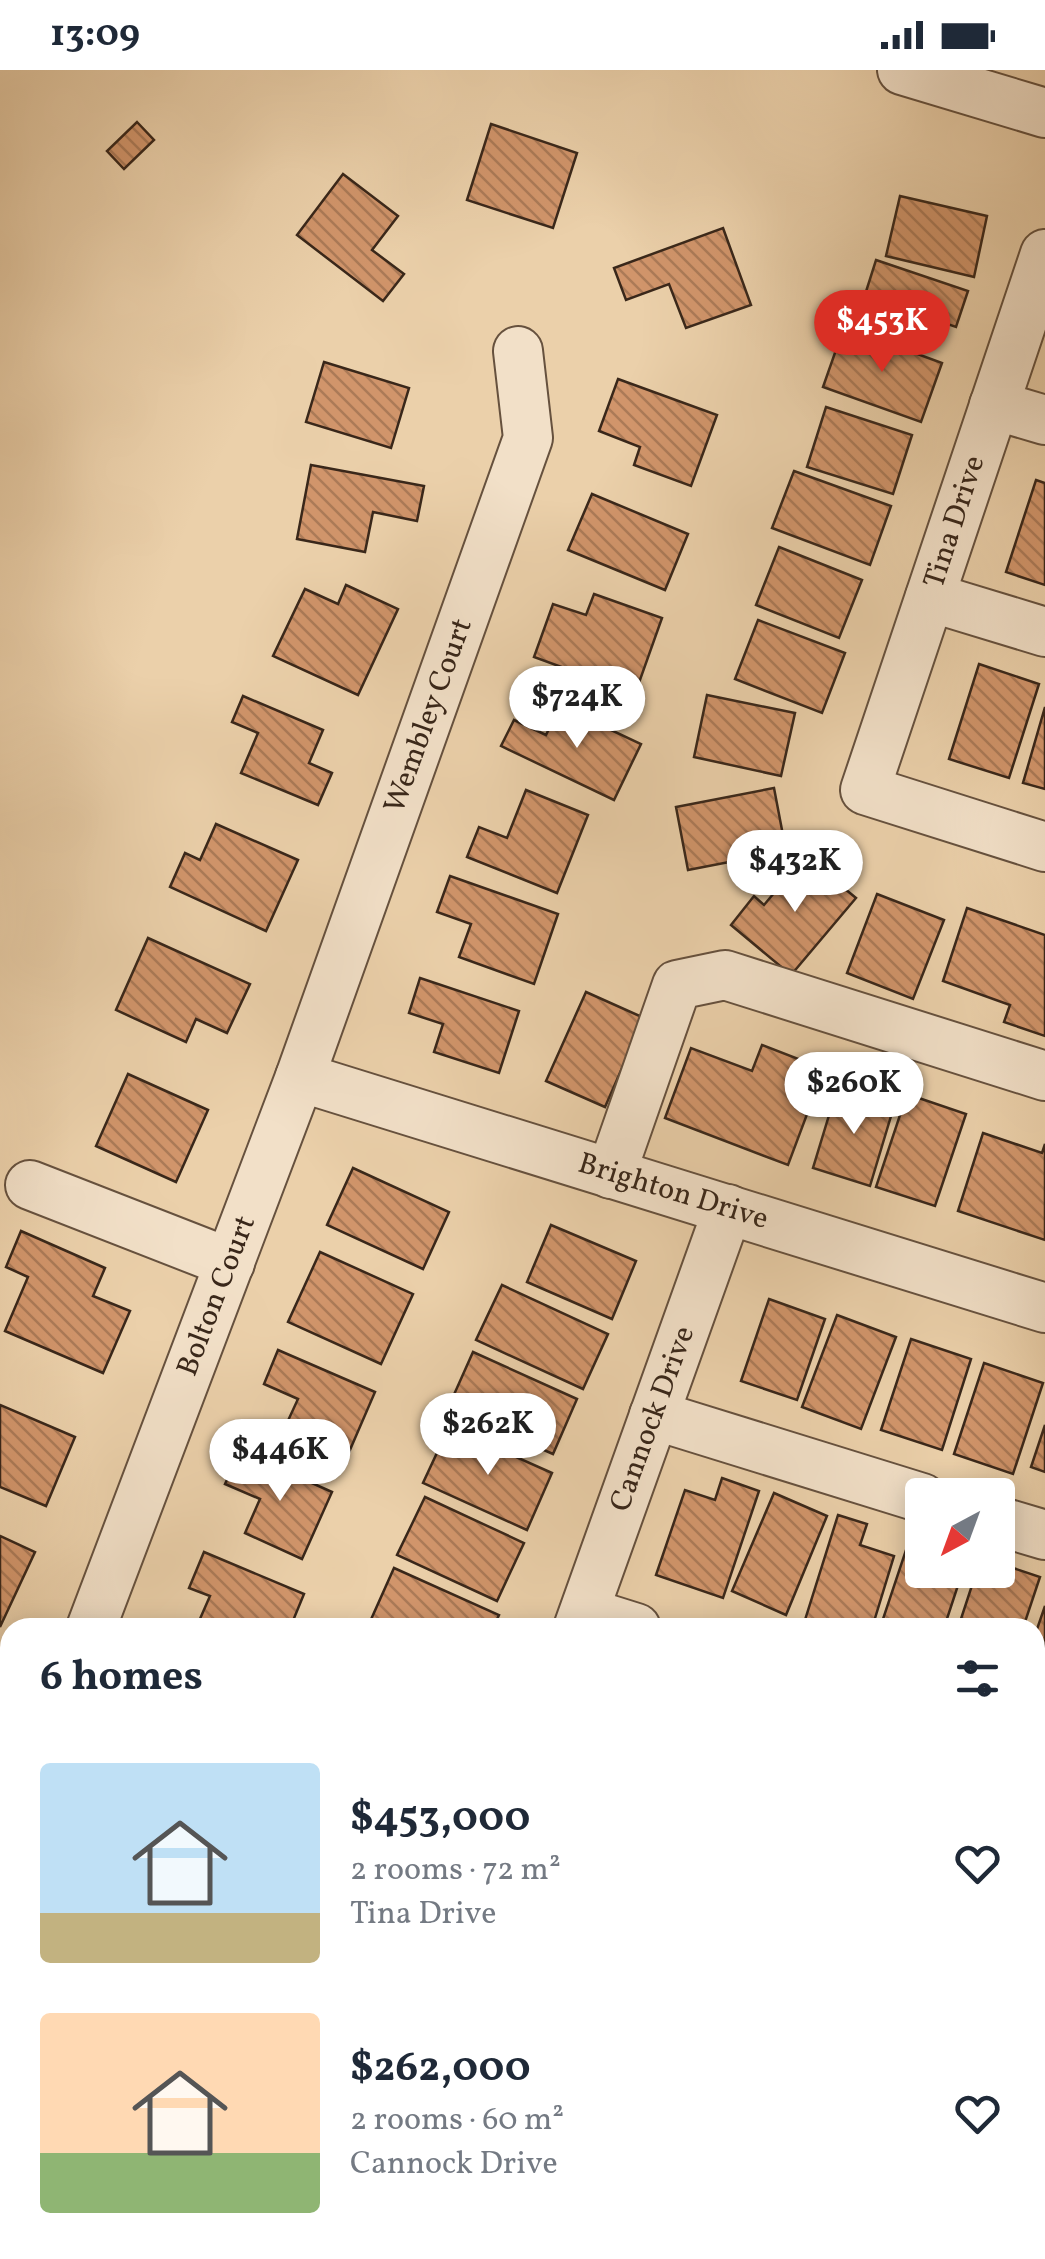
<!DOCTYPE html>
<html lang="en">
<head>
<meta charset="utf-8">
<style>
  :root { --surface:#fff; --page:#f6f6f7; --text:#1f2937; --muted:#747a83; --accent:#d93025 }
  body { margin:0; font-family:Vollkorn,serif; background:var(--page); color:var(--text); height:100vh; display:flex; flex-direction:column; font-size:38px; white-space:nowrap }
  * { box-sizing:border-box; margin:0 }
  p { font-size:32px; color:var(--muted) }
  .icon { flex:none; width:55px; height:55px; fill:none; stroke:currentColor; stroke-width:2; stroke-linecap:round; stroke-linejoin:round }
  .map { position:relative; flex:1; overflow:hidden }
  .details { position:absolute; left:0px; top:1548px; width:1045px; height:642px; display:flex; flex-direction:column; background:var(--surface); border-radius:30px 30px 0 0; box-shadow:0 5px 25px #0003 }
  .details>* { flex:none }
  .needle { width:65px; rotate:221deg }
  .tools { position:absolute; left:905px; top:1408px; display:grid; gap:20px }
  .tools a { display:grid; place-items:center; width:110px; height:110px; border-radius:10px; background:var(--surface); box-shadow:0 5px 25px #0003; font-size:50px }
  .price { position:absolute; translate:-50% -85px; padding:0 22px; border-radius:35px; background:#fff; color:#222; font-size:32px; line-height:65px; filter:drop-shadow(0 2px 5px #0008) }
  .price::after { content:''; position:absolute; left:50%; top:60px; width:30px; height:22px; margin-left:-15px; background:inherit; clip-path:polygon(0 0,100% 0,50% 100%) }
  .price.selected { background:var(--accent); color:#fff }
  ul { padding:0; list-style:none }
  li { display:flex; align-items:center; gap:30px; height:250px; padding:0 40px }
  li span { display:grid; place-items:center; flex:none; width:280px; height:200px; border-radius:10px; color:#555 }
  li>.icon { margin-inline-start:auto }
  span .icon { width:120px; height:120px; fill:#fffc; stroke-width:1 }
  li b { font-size:42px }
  h2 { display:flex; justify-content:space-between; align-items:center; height:120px; padding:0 40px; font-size:42px }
  .status { display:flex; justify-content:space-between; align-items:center; height:70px; padding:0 50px; background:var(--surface); direction:ltr }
  .status svg { height:28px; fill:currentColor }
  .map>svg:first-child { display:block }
  .building { fill:url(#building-back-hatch); stroke:#39271a; stroke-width:2.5 }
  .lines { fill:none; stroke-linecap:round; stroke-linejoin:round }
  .minor-casing { stroke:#66513e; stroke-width:52 }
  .minor { stroke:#f2e0c8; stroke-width:48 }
  .labels { text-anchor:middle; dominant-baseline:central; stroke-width:8; stroke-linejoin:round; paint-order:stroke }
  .street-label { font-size:30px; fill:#39271a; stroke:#f2e0c8 }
</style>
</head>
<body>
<div class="status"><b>13:09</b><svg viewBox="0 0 49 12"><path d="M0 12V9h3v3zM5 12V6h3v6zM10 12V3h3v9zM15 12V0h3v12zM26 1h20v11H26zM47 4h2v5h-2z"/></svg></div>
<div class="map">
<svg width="1045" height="2189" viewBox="0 0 1045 2189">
  <defs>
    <pattern id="building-back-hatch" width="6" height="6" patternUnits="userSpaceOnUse" patternTransform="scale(2.5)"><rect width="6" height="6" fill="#d1956b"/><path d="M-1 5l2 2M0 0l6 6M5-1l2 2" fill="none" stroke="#ab7a57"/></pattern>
  </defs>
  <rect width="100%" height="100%" fill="#ebd0aa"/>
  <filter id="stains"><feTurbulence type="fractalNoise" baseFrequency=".002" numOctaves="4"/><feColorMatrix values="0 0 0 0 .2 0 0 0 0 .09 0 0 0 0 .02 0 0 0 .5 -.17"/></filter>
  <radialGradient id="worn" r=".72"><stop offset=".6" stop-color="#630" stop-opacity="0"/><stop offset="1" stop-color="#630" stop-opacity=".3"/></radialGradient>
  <g class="building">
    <path d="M137,52L154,70L124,99L107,81Z"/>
    <path d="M491,54L577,83L553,158L467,130Z"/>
    <path d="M343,104L398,146L372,180L404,204L383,231L297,165Z"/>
    <path d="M900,126L987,146L974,207L886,186Z"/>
    <path d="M723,158L751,235L686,258L669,214L626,230L614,198Z"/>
    <path d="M876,190L968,221L956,257L939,251L932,275L857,250Z"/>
    <path d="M844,257L942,293L921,352L823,317Z"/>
    <path d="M324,292L409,318L391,378L306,352Z"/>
    <path d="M618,309L717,345L691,416L634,395L640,377L599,361Z"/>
    <path d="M826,337L912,365L893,424L807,397Z"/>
    <path d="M311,395L424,416L417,451L373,442L365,482L297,469Z"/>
    <path d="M794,401L891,436L870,495L772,458Z"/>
    <path d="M1036,410L1045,413V515L1006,502Z"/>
    <path d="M592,424L688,464L665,520L568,480Z"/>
    <path d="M779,477L862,510L839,568L756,535Z"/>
    <path d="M346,515L398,539L358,625L273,586L305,519L338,534Z"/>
    <path d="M594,524L662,548L635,624L534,587L553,534L586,545Z"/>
    <path d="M758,550L845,583L822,643L735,609Z"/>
    <path d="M979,594L1039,614L1009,708L949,689Z"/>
    <path d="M707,625L795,643L781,706L694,687Z"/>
    <path d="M243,626L323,660L309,693L332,703L318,735L241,703L258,663L232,652Z"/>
    <path d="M560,636L641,674L614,730L501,676L514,650L546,665Z"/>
    <path d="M1045,637V719L1023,713Z"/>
    <path d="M774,718L786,781L688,800L676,737Z"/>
    <path d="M526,720L588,745L557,823L467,787L479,757L507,768Z"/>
    <path d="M216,754L298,790L266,861L170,817L185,783L200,790Z"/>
    <path d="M805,786L856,828L791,905L731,855L754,826L764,835Z"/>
    <path d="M450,806L558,844L534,914L459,887L471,854L437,842Z"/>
    <path d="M877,824L944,850L913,929L847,903Z"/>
    <path d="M967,838L1045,865V966L1004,952L1010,935L943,911Z"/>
    <path d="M148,868L250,914L227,963L196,949L186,972L116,940Z"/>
    <path d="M420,908L519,941L499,1003L434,982L443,954L409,943Z"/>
    <path d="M586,922L644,948L605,1037L546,1011Z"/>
    <path d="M762,975L824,999L788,1095L665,1048L691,978L752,1001Z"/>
    <path d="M128,1004L208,1040L176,1112L96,1076Z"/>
    <path d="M837,1019L894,1036L870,1116L813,1098Z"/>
    <path d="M907,1024L966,1044L935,1136L876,1117Z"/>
    <path d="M983,1063L1042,1083L1045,1074V1170L958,1141Z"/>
    <path d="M353,1098L449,1142L423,1199L327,1155Z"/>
    <path d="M551,1155L636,1191L612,1249L527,1212Z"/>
    <path d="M21,1161L105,1198L93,1226L130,1241L103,1303L5,1261L28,1207L6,1197Z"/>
    <path d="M320,1182L413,1224L381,1294L288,1252Z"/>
    <path d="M502,1215L608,1264L583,1319L476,1270Z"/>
    <path d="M769,1229L825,1249L797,1330L741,1311Z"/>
    <path d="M837,1245L896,1267L861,1359L802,1337Z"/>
    <path d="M911,1269L971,1289L942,1380L881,1360Z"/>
    <path d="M278,1280L375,1322L343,1396L280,1368L298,1329L264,1314Z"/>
    <path d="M473,1282L577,1329L553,1384L448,1338Z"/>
    <path d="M984,1293L1043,1313L1013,1404L954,1384Z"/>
    <path d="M0,1335L75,1367L46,1436L0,1417Z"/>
    <path d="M1045,1355V1402L1031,1397Z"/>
    <path d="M449,1357L552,1403L527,1460L423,1413Z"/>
    <path d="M240,1381L332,1422L302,1489L245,1463L260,1429L225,1414Z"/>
    <path d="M722,1408L759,1421L723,1528L656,1505L685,1420L715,1430Z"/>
    <path d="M774,1423L827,1446L786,1545L732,1521Z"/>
    <path d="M425,1427L524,1473L497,1531L397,1485Z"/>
    <path d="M838,1445L867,1454L860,1475L894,1486L872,1558H827L805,1550Z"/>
    <path d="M911,1465L922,1469V1500H963L944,1558H880Z"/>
    <path d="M0,1466L35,1482L0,1557Z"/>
    <path d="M204,1482L304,1524L290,1558H196L210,1526L189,1518Z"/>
    <path d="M998,1493L1040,1507L1023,1558H958L977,1500H998Z"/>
    <path d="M394,1498L499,1545L493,1558H377L369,1554Z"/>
    <path d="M1045,1536V1622L1035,1619V1565Z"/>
    <path d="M1045,1805V1875L1035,1872V1833Z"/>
    <path d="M1035,1961L1045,1966V2019L1035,2042Z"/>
    <path d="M19,2180H56L65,2189H10Z"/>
    <path d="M316,2180H400L406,2185L402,2189H309Z"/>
    <path d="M567,2180H632L650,2189H562Z"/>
  </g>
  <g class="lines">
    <defs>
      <g id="minor">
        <path d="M902,0L1045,43"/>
        <path d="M1045,184L865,720L1045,777"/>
        <path d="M994,335L1045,350"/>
        <path d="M930,527L1045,562"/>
        <path d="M300,1007L1045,1238"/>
        <path d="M611,1104L677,915L725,905L1045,1006"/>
        <path d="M30,1115L230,1193"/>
        <path d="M654,1345L922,1428"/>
        <path d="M998,1451L1045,1465"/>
        <path d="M585,1542L636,1558"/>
        <path d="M91,1558L300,1007L528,368L518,281"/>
        <path d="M578,1558L728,1139"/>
        <path d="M1035,1680L1045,1683"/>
        <path d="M0,1796L10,1770"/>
        <path d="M0,1991L10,2000"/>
        <path d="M1035,2146L1045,2148"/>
        <path d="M802,2189L808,2180"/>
      </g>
    </defs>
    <use href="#minor" class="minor-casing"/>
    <use href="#minor" class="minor"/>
  </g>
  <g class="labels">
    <g class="street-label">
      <text transform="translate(955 452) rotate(-72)">Tina Drive</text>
      <text transform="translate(429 646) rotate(-70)">Wembley Court</text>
      <text transform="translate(673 1122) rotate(17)">Brighton Drive</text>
      <text transform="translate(217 1226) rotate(-69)">Bolton Court</text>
      <text transform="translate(653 1349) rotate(-70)">Cannock Drive</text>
    </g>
  </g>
  <rect width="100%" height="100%" filter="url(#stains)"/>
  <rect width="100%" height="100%" fill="url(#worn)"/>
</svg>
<div class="tools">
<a><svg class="needle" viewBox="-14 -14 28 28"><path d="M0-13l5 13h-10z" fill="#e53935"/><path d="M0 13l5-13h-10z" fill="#747a83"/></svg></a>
</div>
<b class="price selected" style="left:882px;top:305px">$453K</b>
<b class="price" style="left:577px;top:681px">$724K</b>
<b class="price" style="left:795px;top:845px">$432K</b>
<b class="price" style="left:854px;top:1067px">$260K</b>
<b class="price" style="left:488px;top:1408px">$262K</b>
<b class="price" style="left:280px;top:1434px">$446K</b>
<section class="details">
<h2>6 homes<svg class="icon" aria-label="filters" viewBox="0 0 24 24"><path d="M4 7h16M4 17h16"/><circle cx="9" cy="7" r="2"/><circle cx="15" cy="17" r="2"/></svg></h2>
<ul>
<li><span style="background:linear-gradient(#bfe0f5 75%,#c2b280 0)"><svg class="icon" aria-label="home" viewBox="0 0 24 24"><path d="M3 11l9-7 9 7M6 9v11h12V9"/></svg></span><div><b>$453,000</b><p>2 rooms · 72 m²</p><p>Tina Drive</p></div><svg class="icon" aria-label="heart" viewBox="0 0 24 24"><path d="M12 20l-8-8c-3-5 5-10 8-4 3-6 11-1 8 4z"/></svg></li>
<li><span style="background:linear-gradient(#ffd9b3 70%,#8fb573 0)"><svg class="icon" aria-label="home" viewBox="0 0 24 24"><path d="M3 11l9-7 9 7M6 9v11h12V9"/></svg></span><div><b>$262,000</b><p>2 rooms · 60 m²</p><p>Cannock Drive</p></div><svg class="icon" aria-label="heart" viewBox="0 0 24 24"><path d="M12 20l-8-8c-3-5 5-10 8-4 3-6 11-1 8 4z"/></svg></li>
</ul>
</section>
</div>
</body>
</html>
